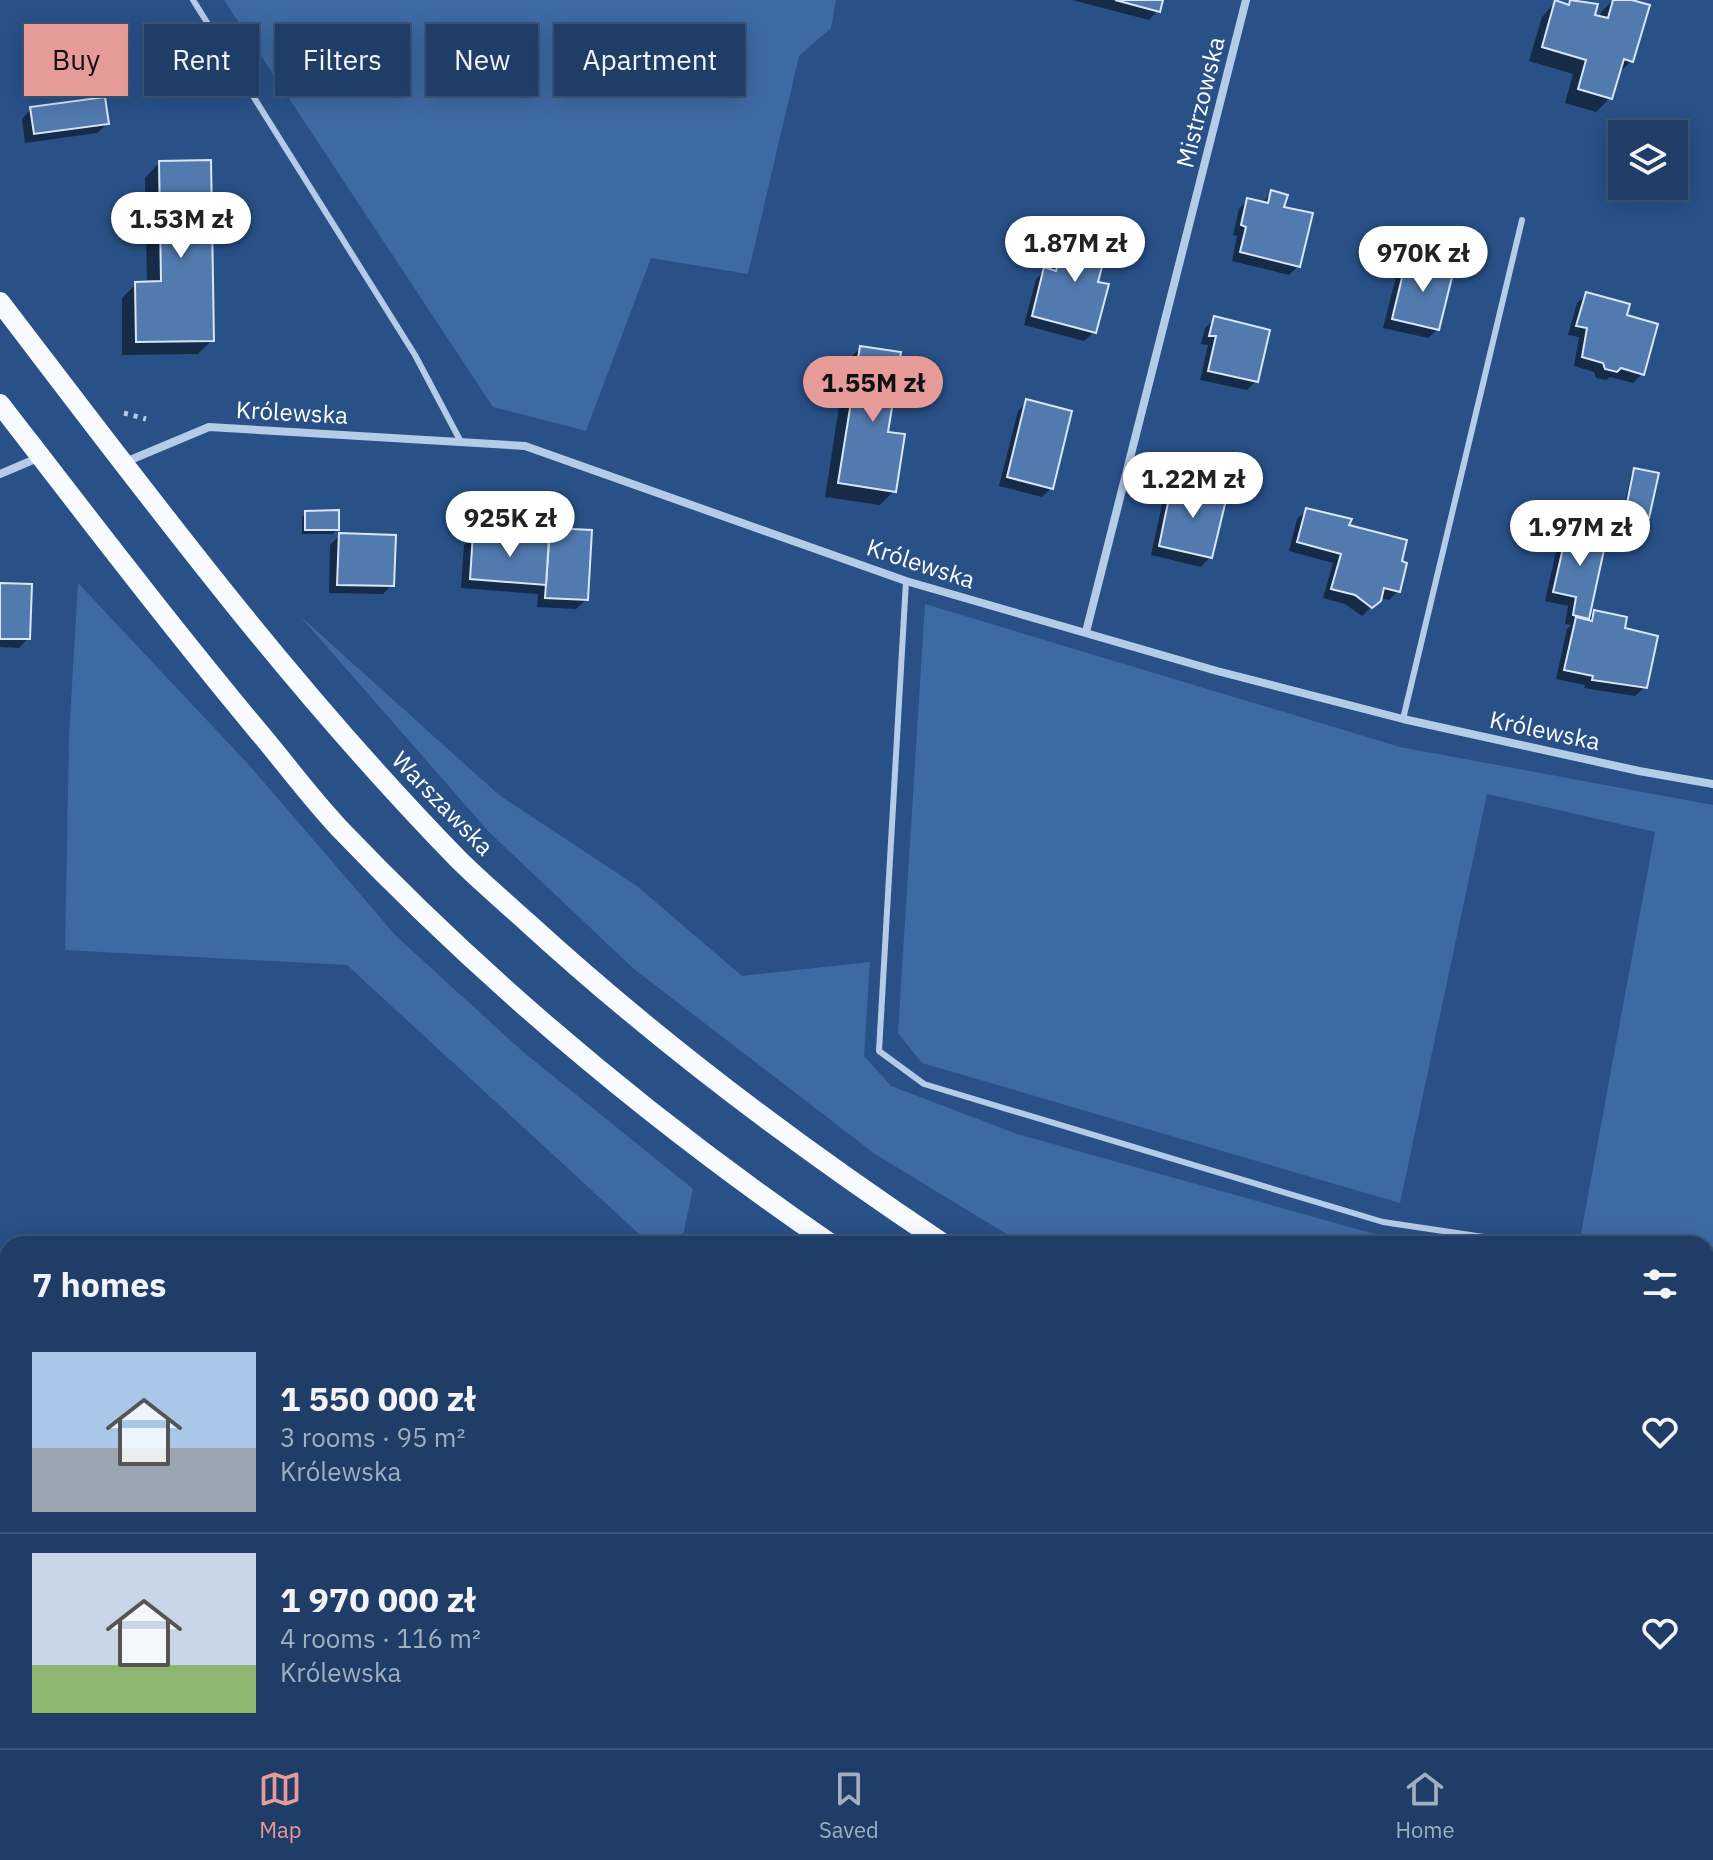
<!DOCTYPE html>
<html lang="en">
<head>
<meta charset="utf-8">
<style>
  :root { --surface:#1f3d66; --page:#27446c; --text:#f1f3f6; --muted:#a1aebf; --line:#3c567a; --accent:#e69b98 }
  body { margin:0; font-family:"IBM Plex Sans",sans-serif; background:var(--page); color:var(--text); height:100vh; display:flex; flex-direction:column; font-size:30px; white-space:nowrap }
  * { box-sizing:border-box; margin:0 }
  p { font-size:26px; color:var(--muted) }
  .icon { flex:none; width:44px; height:44px; fill:none; stroke:currentColor; stroke-width:2; stroke-linecap:round; stroke-linejoin:round }
  .map { position:relative; flex:1; overflow:hidden }
  .details { position:absolute; left:0px; top:1236px; width:1714px; height:512px; display:flex; flex-direction:column; background:var(--surface); border-radius:24px 24px 0 0; box-shadow:0 4px 20px #0003,0 0 0 2px var(--line) }
  .details>* { flex:none }
  .guide { position:absolute; left:24px; top:24px; width:800px; height:72px; display:flex; gap:16px }
  .controls { position:absolute; left:1608px; top:120px; display:grid; gap:16px }
  .controls a { display:grid; place-items:center; width:80px; height:80px; border-radius:0px; background:var(--surface); box-shadow:0 4px 20px #0003,0 0 0 2px var(--line); font-size:40px }
  .price { position:absolute; translate:-50% -68px; padding:0 18px; border-radius:28px; background:#fff; color:#222; font-size:26px; line-height:52px; filter:drop-shadow(0 2px 4px #0008) }
  .price::after { content:''; position:absolute; left:50%; top:48px; width:24px; height:18px; margin-left:-12px; background:inherit; clip-path:polygon(0 0,100% 0,50% 100%) }
  .price.selected { background:var(--accent); color:#111 }
  ul { padding:0; list-style:none }
  li { display:flex; align-items:center; gap:24px; height:200px; padding:0 32px }
  li+li { border-top:2px solid var(--line) }
  li span { display:grid; place-items:center; flex:none; width:224px; height:160px; border-radius:0px; color:#555 }
  li>.icon { margin-inline-start:auto }
  span .icon { width:96px; height:96px; fill:#fffc; stroke-width:1 }
  li b { font-size:34px }
  h2 { display:flex; justify-content:space-between; align-items:center; height:96px; padding:0 32px; font-size:34px }
  .chip { padding:0 28px; border-radius:0px; background:var(--surface); box-shadow:0 4px 20px #0003,0 0 0 2px var(--line); font-size:28px; line-height:72px }
  .chip.selected { background:var(--accent); color:#111 }
  .tab-bar { display:flex; justify-content:space-around; align-items:center; height:112px; border-top:2px solid var(--line); background:var(--surface); font-size:22px; color:var(--muted) }
  .tab-bar a { display:grid; justify-items:center; gap:4px }
  .tab-bar .selected { color:var(--accent) }
  .map>svg:first-child { display:block }
  .green { fill:#3e6aa4 }
  .shadow { fill:#0007 }
  .building { fill:#527aaf; stroke:#d9e6f7; stroke-width:2 }
  .lines { fill:none; stroke-linecap:round; stroke-linejoin:round }
  .path { stroke:#b5cce8; stroke-width:5; stroke-dasharray:4 6; stroke-linecap:butt }
  .lane { stroke:#b5cce8; stroke-width:6 }
  .street { stroke:#b5cce8; stroke-width:8 }
  .primary { stroke:#f7fafe; stroke-width:20 }
  .labels { text-anchor:middle; dominant-baseline:central; stroke-width:6; stroke-linejoin:round; paint-order:stroke }
  .street-label { font-size:24px; fill:#fff; stroke:#295188 }
</style>
</head>
<body>
<div class="map">
<svg width="1713" height="1748" viewBox="0 0 1713 1748">
  <rect width="100%" height="100%" fill="#295188"/>
  <g class="green">
    <path d="M224,0H836L831,28L799,56L748,274L651,258L586,431L493,407Z"/>
    <path d="M78,583L249,765L396,936L522,1051L693,1189L681,1244H650L347,965L65,950L69,737Z"/>
    <path d="M925,604L1400,747L1713,805V1256L1706,1255V1244H1619L1580,1239L1655,832L1487,794L1400,1203L922,1063L898,1033Z"/>
    <path d="M300,616L499,795L638,887L742,976L870,962L864,1056L891,1086L1017,1134L1378,1235L1421,1244H1023L875,1154L634,969L488,831Z"/>
    <path d="M1706,1302L1713,1303V1502L1706,1513Z"/>
    <path d="M1333,1740H1467L1481,1748H1332Z"/>
  </g>
  <g class="shadow">
    <path d="M1072,0H1161L1158,10L1149,20Z"/>
    <path d="M1571,0L1595,5L1592,16L1599,18L1601,12L1613,0H1624L1631,61L1617,75L1610,98L1596,112L1565,103L1573,74L1529,61L1542,17L1556,2L1565,6Z"/>
    <path d="M31,109L107,124L97,133L25,143L22,119Z"/>
    <path d="M159,163L212,340L198,354L122,355V298L136,284H147L145,178Z"/>
    <path d="M1272,192L1298,266L1289,275L1232,261L1237,236L1233,235L1239,209L1248,200L1262,203Z"/>
    <path d="M1067,231L1095,283L1094,332L1084,341L1024,325L1036,279L1045,270L1050,271L1058,241Z"/>
    <path d="M1407,260L1438,329L1428,338L1383,328L1398,269Z"/>
    <path d="M1587,294L1624,316L1642,374L1633,383L1610,377L1606,380L1596,378L1594,372L1574,366L1579,337L1568,335L1577,303Z"/>
    <path d="M1215,319L1256,381L1247,390L1200,380L1208,345L1201,344L1205,328Z"/>
    <path d="M860,348L886,433L894,491L880,505L825,497L846,362Z"/>
    <path d="M1027,401L1051,488L1042,497L999,486L1018,411Z"/>
    <path d="M1635,470L1648,517L1643,521L1622,516L1631,474Z"/>
    <path d="M1198,482L1211,498L1210,557L1201,567L1151,555L1163,500L1172,490L1188,494Z"/>
    <path d="M1307,510L1398,591L1389,600L1380,598L1362,616L1345,604L1323,598L1333,563L1289,551L1297,519Z"/>
    <path d="M306,513L337,529L333,534H302V517Z"/>
    <path d="M1569,529L1605,537L1587,620L1595,612L1622,630L1645,687L1635,696L1584,688L1585,685L1556,679L1567,629L1571,625L1565,624L1568,606L1545,601L1559,538Z"/>
    <path d="M551,530L586,600L576,609L537,607L538,594L461,588L464,545L474,535L541,539Z"/>
    <path d="M340,535L392,585L383,594L329,593L330,545Z"/>
    <path d="M0,585L28,638L19,648L0,647Z"/>
  </g>
  <g class="building">
    <path d="M1115,0H1163L1160,12Z"/>
    <path d="M1555,0L1569,5L1570,0L1598,4L1595,15L1608,18L1613,0H1632L1650,5L1633,62L1624,59L1612,99L1578,89L1586,60L1542,47Z"/>
    <path d="M105,97L109,124L34,134L30,107Z"/>
    <path d="M211,160L214,341L136,342L135,282L161,281L159,161Z"/>
    <path d="M1271,190L1288,195L1284,207L1313,213L1300,267L1240,252L1246,227L1241,225L1247,198L1268,203Z"/>
    <path d="M1067,229L1109,240L1098,282L1109,284L1096,333L1032,316L1044,267L1056,271Z"/>
    <path d="M1407,257L1454,269L1439,330L1392,319Z"/>
    <path d="M1586,292L1630,304L1627,315L1658,324L1644,375L1621,368L1617,372L1605,369L1603,363L1582,357L1587,328L1576,326Z"/>
    <path d="M1214,316L1270,330L1258,382L1208,371L1216,336H1209Z"/>
    <path d="M860,346L901,352L888,432L905,434L896,492L838,483Z"/>
    <path d="M1026,399L1072,411L1053,489L1007,477Z"/>
    <path d="M1634,468L1659,473L1649,518L1625,513Z"/>
    <path d="M1197,479L1216,484L1213,497L1226,500L1212,558L1159,546L1171,488L1194,493Z"/>
    <path d="M1306,508L1352,519L1349,525L1407,540L1402,561L1407,563L1400,592L1384,588L1381,601L1372,608L1355,595L1331,589L1341,554L1297,542Z"/>
    <path d="M339,510V530H305V511Z"/>
    <path d="M1568,526L1607,536L1589,619L1573,615L1576,597L1553,592Z"/>
    <path d="M550,528L592,530L588,600L545,598Z"/>
    <path d="M339,533L396,535L394,586L337,585Z"/>
    <path d="M473,533L549,539L546,585L470,579Z"/>
    <path d="M0,583L32,584L30,639H0Z"/>
    <path d="M1594,610L1627,617L1625,628L1658,636L1647,688L1592,680L1593,676L1564,670L1576,617L1592,621Z"/>
  </g>
  <g class="lines">
    <path class="path" d="M124,413L146,419"/>
    <g class="lane">
      <path d="M193,0L415,355L461,442"/>
      <path d="M906,581L879,1051L924,1084L1383,1222L1530,1244"/>
      <path d="M1403,719L1522,220"/>
      <path d="M1706,1270L1713,1271"/>
    </g>
    <g class="street">
      <path d="M123,463L209,427L525,446L906,581L1217,671L1403,719L1639,771L1713,784"/>
      <path d="M0,474L40,457"/>
      <path d="M1086,632L1246,0"/>
    </g>
    <g class="primary">
      <path d="M0,302C146,493 290,687 458,859C480,881 505,902 528,923C657,1041 798,1147 944,1244"/>
      <path d="M0,404C85,514 169,624 258,731C285,763 310,797 339,828C488,984 653,1122 831,1244"/>
      <path d="M1706,1654L1713,1652"/>
      <path d="M1590,1740L1602,1748"/>
      <path d="M1706,1740L1713,1744"/>
    </g>
  </g>
  <g class="labels">
    <g class="street-label">
      <text transform="translate(1200 102) rotate(-76)">Mistrzowska</text>
      <text transform="translate(292 412) rotate(3)">Królewska</text>
      <text transform="translate(921 563) rotate(18)">Królewska</text>
      <text transform="translate(1545 730) rotate(12)">Królewska</text>
      <text transform="translate(443 803) rotate(46)">Warszawska</text>
    </g>
  </g>
</svg>
<div class="controls">
<a><svg class="icon" aria-label="layers" viewBox="0 0 24 24"><path d="M12 4l9 5-9 5-9-5zM3 14l9 5 9-5"/></svg></a>
</div>
<b class="price" style="left:181px;top:260px">1.53M zł</b>
<b class="price" style="left:1075px;top:284px">1.87M zł</b>
<b class="price" style="left:1423px;top:294px">970K zł</b>
<b class="price selected" style="left:873px;top:424px">1.55M zł</b>
<b class="price" style="left:1193px;top:520px">1.22M zł</b>
<b class="price" style="left:510px;top:559px">925K zł</b>
<b class="price" style="left:1580px;top:568px">1.97M zł</b>
<div class="guide">
<a class="chip selected">Buy</a>
<a class="chip">Rent</a>
<a class="chip">Filters</a>
<a class="chip">New</a>
<a class="chip">Apartment</a>
</div>
<section class="details">
<h2>7 homes<svg class="icon" aria-label="filters" viewBox="0 0 24 24"><path d="M4 7h16M4 17h16"/><circle cx="9" cy="7" r="2"/><circle cx="15" cy="17" r="2"/></svg></h2>
<ul>
<li><span style="background:linear-gradient(#a9c7e8 60%,#9aa5b1 0)"><svg class="icon" aria-label="home" viewBox="0 0 24 24"><path d="M3 11l9-7 9 7M6 9v11h12V9"/></svg></span><div><b>1 550 000 zł</b><p>3 rooms · 95 m²</p><p>Królewska</p></div><svg class="icon" aria-label="heart" viewBox="0 0 24 24"><path d="M12 20l-8-8c-3-5 5-10 8-4 3-6 11-1 8 4z"/></svg></li>
<li><span style="background:linear-gradient(#c9d6e8 70%,#8fb573 0)"><svg class="icon" aria-label="home" viewBox="0 0 24 24"><path d="M3 11l9-7 9 7M6 9v11h12V9"/></svg></span><div><b>1 970 000 zł</b><p>4 rooms · 116 m²</p><p>Królewska</p></div><svg class="icon" aria-label="heart" viewBox="0 0 24 24"><path d="M12 20l-8-8c-3-5 5-10 8-4 3-6 11-1 8 4z"/></svg></li>
</ul>
</section>
</div>
<nav class="tab-bar">
<a class="selected"><svg class="icon" aria-label="map" viewBox="0 0 24 24"><path d="M3 6l6-2 6 2 6-2v14l-6 2-6-2-6 2zM9 4v14M15 6v14"/></svg>Map</a>
<a><svg class="icon" aria-label="saved" viewBox="0 0 24 24"><path d="M7 4h10v16l-5-4-5 4z"/></svg>Saved</a>
<a><svg class="icon" aria-label="home" viewBox="0 0 24 24"><path d="M3 11l9-7 9 7M6 9v11h12V9"/></svg>Home</a>
</nav>
</body>
</html>
